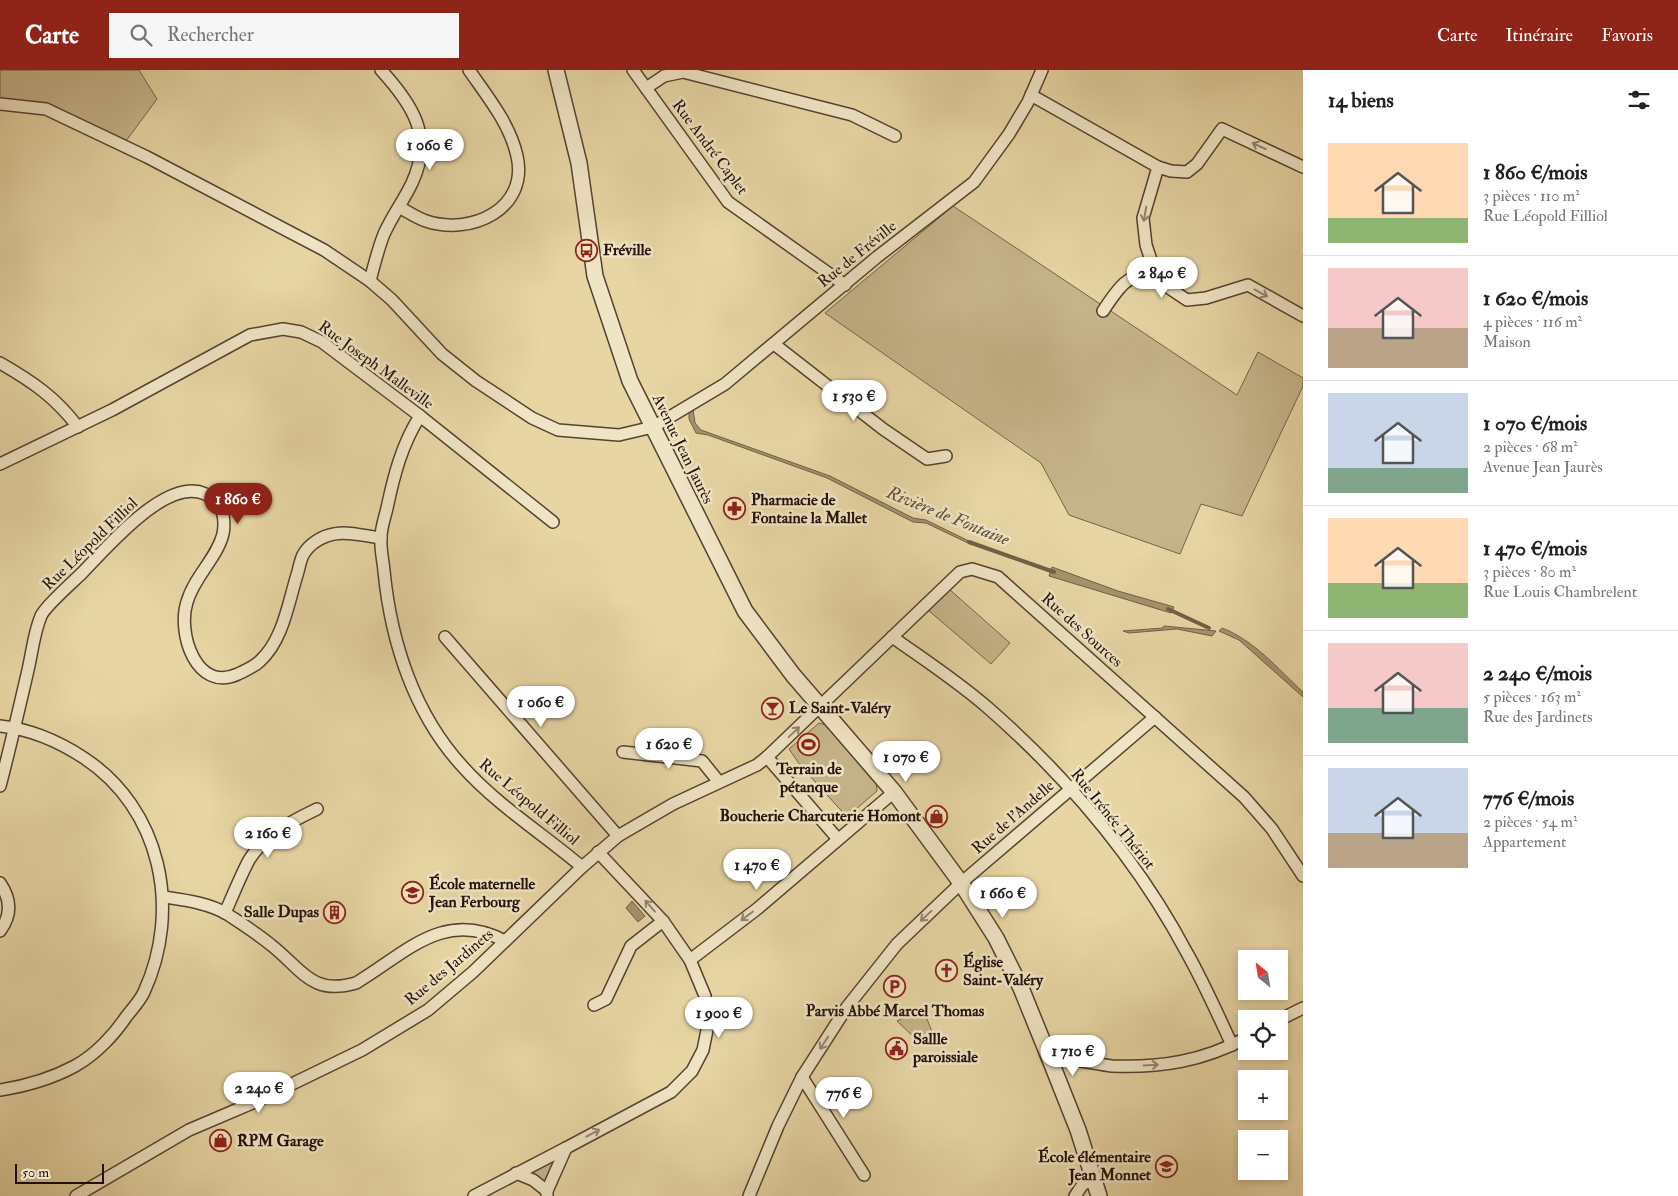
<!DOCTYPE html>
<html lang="fr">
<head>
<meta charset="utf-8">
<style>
  :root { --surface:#fff; --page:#f6f6f6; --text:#222; --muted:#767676; --line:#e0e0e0; --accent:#8f2418 }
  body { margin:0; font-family:"IM FELL Double Pica",serif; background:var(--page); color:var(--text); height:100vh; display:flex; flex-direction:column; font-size:19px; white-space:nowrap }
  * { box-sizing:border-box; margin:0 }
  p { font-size:16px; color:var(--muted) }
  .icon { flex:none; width:28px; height:28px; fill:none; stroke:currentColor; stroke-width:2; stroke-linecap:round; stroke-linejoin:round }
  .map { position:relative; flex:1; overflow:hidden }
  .panel { display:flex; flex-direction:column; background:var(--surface); width:375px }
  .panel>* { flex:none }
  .needle { width:32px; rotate:330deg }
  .buttons { position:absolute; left:1238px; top:880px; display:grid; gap:10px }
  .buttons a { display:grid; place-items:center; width:50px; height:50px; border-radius:0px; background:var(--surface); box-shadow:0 2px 8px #0003; font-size:25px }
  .scale { position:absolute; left:15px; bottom:12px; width:89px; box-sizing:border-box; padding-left:5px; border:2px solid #241109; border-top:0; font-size:14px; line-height:18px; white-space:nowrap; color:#241109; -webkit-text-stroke:4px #efe4c4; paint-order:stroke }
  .price { position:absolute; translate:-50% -42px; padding:0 11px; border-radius:18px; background:#fff; color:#222; font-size:16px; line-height:32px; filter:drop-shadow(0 1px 2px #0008) }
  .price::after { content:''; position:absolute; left:50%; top:30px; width:15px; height:11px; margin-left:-8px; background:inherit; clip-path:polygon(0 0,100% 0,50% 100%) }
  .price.on { background:var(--accent); color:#fff }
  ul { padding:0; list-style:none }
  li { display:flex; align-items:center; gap:15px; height:125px; padding:0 25px }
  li+li { border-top:1px solid var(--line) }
  li span { display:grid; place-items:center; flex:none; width:140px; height:100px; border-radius:0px; color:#555 }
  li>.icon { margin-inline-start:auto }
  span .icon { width:60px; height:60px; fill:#fffc; stroke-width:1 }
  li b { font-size:21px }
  h2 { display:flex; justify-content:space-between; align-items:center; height:60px; padding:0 25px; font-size:21px }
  header { display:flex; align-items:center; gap:30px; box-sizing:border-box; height:70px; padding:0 25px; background:var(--accent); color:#fff }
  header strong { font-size:24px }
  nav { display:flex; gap:28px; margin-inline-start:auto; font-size:18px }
  .search { width:350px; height:45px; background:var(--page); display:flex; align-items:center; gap:12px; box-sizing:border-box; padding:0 18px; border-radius:0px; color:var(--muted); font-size:19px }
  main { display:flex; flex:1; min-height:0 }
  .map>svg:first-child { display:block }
  .green { fill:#c6b48a; stroke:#75624a }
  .water { fill:#a5926f; stroke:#715e46 }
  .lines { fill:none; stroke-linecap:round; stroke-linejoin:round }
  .stream { stroke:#715e46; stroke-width:4 }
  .minor-casing { stroke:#554230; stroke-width:14 }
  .tertiary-casing { stroke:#554230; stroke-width:18 }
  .minor { stroke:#efe4c4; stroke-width:11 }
  .tertiary { stroke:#efe4c4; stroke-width:15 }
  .oneway { stroke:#948570 }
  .labels { text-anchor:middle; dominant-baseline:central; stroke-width:5; stroke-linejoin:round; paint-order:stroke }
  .street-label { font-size:16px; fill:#241109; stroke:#efe4c4 }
  .poi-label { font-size:16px; font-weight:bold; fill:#241109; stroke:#efe4c4; text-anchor:start }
  .water-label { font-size:18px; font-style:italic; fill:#5e4b37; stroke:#efe4c4 }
</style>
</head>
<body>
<header>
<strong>Carte</strong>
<div class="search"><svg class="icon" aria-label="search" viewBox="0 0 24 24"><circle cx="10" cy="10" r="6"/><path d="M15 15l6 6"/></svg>Rechercher</div>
<nav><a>Carte</a><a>Itinéraire</a><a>Favoris</a></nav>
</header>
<main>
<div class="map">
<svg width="1303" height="1126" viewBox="0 0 1303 1126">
  <rect width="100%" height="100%" fill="#e7d5a4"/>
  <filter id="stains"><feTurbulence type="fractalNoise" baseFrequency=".004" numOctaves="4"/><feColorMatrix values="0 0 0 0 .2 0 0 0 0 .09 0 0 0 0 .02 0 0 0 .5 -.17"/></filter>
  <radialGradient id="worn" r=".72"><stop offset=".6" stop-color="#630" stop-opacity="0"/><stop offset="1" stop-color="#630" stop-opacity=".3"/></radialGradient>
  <g class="green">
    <path d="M0,0H139L157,29L126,71L45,36L0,31Z"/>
    <path d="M953,136L1237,325L1258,282L1303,308V316L1242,446L1201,434L1180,484L1069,445L1041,393L825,243Z"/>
    <path d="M949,519L1010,573L991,594L928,540Z"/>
    <path d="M819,653L826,655L876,712L877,721L847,747L800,695L789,679Z"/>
    <path d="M923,939L935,969L921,974L897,951Z"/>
    <path d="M553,1090L555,1093L548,1111L544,1113L531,1106L530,1102Z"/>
  </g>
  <g class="water">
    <path d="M693,339L695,353L701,360L830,406L913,448L926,450L973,473L970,474L926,453L913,452L827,408L708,365L696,363L689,349V340Z"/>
    <path d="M1052,497L1118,521L1174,537L1171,543L1049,506Z"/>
    <path d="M1164,556L1216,561L1212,566L1177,559L1129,563L1123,561L1163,558Z"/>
    <path d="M1222,558C1254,570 1278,599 1303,622V627L1239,570L1219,561Z"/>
    <path d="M632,831L645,846L638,852L626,838Z"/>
  </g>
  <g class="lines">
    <g class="stream">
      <path d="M969,472L1054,502"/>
      <path d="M1168,539L1209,558"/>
    </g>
    <defs>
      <g id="minor">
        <path d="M633,0L728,132L845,215"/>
        <path d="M646,18L664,6L683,2L852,45L895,66"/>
        <path d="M1031,25L1158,97L1171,101L1187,102L1197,94L1222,59L1303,97"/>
        <path d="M0,34L46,39L147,87L324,180L370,211L392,230L442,284L476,311L532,348L558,360L619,365L653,357L725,314L877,187L974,112L1009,64L1028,32L1042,0"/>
        <path d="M1158,97L1143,148L1146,175L1154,199L1169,218L1187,230L1206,228L1248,215L1303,246"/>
        <path d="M399,137C408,142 417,148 426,151C471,166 529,139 517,86C510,54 487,26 469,0"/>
        <path d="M370,211C374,195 378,179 384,164C392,146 404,130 412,113C434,66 412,34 381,0"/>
        <path d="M1103,241C1119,217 1125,207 1154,199"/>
        <path d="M774,274L883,359L927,389L946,386"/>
        <path d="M0,293C33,312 55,327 78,357"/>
        <path d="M420,346C402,374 394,405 387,438C385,447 381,458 381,467C380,478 383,490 384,501C391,572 414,644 463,697C497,735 543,764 582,797"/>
        <path d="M0,394L112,340L250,265L283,259L301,262L322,272L420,346L553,452"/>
        <path d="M445,567L618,766"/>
        <path d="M892,567C924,589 957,611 987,637C1066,706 1137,789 1187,883C1204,913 1218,945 1232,975"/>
        <path d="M0,656C30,659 58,671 84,688C161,739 182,839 144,922C140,931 132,939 126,947C114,965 95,985 75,996C51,1009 26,1016 0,1020"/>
        <path d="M623,682L702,691L719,712"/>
        <path d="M767,687L837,768"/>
        <path d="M0,716C10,678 19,639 28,600C32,583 34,562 41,546C45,536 73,512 82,503C107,478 178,391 216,432C224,440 225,453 223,464C217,488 194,507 187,532C177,563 196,623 238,604C246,600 254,597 260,591C283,570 288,534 297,505C299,499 300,491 303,485C309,474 322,466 334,464C349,461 365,466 381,468"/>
        <path d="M0,813C11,829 12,845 0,861"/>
        <path d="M164,827C184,830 209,833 227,844C242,854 258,864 271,875C302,899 311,926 356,913C405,884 444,838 505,871"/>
        <path d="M225,843C233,825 240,807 249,790C264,765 292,751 317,739"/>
        <path d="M690,890L757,839L894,722"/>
        <path d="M594,935L606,929L631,876L663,851"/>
        <path d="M1279,950L1303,938"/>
        <path d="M1051,992C1071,986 1092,994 1112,996C1161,998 1203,991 1246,968"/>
        <path d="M802,1007L864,1105"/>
        <path d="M516,1103L533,1110L547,1121"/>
        <path d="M76,1126L189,1060L257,1031L362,980L428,940L473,902L582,797L618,766L673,734L757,695L767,687L960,502L972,499L998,507L1244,727L1272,759L1303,806"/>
        <path d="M474,1126L566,1078"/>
        <path d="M547,1126V1121L566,1078L671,1022L692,1001L703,980L707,960L705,926L690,890L663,851L598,782"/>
        <path d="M749,1126L778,1056L802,1007L847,937L897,874L961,813L1155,647"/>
        <path d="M1075,1126L1083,1114L1094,1110"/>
      </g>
      <path id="tertiary" d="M556,0L579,93L595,206L630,311L745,541L793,605L894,722L961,813L996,868L1021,918L1051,992L1078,1060L1099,1126"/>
    </defs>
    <use href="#minor" class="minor-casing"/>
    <use href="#tertiary" class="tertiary-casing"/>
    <use href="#minor" class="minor"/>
    <use href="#tertiary" class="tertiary"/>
  </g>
  <defs><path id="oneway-shaft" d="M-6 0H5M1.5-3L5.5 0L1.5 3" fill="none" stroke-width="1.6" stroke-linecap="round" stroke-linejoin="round" transform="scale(1.25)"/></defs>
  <g class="oneway">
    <use href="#oneway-shaft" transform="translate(1259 76) rotate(-155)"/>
    <use href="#oneway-shaft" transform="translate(1145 144) rotate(100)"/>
    <use href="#oneway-shaft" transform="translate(1261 223) rotate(29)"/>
    <use href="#oneway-shaft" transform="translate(794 662) rotate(-43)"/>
    <use href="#oneway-shaft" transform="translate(650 836) rotate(-131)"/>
    <use href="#oneway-shaft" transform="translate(747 846) rotate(143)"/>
    <use href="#oneway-shaft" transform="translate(926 846) rotate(137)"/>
    <use href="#oneway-shaft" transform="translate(824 973) rotate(123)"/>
    <use href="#oneway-shaft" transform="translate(1151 995) rotate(-3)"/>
    <use href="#oneway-shaft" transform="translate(593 1063) rotate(-28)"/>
  </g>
  <defs>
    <symbol id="bus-ring" viewBox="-11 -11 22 22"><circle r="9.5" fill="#efe4c4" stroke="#8f2418" stroke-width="1.5"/><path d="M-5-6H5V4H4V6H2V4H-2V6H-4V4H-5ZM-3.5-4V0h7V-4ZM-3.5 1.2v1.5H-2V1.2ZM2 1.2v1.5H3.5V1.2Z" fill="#8f2418"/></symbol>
    <symbol id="pharmacy-ring" viewBox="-11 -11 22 22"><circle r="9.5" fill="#efe4c4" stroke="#8f2418" stroke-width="1.5"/><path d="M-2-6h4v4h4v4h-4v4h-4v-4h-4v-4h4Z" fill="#8f2418"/></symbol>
    <symbol id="bar-ring" viewBox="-11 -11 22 22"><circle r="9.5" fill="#efe4c4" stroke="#8f2418" stroke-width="1.5"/><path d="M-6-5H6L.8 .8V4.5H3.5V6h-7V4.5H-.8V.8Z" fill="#8f2418"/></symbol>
    <symbol id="stadium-ring" viewBox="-11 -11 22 22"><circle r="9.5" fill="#efe4c4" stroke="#8f2418" stroke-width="1.5"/><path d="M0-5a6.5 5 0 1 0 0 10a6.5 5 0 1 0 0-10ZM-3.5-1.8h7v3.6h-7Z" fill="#8f2418"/></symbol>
    <symbol id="shop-ring" viewBox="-11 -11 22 22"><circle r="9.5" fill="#efe4c4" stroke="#8f2418" stroke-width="1.5"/><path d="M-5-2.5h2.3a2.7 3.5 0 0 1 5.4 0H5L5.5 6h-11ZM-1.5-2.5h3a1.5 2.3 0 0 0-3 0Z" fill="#8f2418"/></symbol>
    <symbol id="school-ring" viewBox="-11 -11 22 22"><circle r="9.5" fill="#efe4c4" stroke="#8f2418" stroke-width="1.5"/><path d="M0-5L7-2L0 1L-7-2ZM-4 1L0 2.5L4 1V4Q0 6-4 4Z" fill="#8f2418"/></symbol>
    <symbol id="building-ring" viewBox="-11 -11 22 22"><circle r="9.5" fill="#efe4c4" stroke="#8f2418" stroke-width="1.5"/><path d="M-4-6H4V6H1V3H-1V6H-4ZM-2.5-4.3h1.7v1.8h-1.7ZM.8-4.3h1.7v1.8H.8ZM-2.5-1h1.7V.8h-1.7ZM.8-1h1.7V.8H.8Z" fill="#8f2418"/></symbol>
    <symbol id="church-ring" viewBox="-11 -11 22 22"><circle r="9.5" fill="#efe4c4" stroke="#8f2418" stroke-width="1.5"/><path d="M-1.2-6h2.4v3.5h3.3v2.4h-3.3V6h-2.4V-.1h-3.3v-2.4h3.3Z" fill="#8f2418"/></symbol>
    <symbol id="parking-ring" viewBox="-11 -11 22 22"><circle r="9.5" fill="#efe4c4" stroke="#8f2418" stroke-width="1.5"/><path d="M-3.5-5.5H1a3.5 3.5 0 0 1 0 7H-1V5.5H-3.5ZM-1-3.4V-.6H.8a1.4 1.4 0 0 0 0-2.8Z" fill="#8f2418"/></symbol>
    <symbol id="civic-ring" viewBox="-11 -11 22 22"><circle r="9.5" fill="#efe4c4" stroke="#8f2418" stroke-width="1.5"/><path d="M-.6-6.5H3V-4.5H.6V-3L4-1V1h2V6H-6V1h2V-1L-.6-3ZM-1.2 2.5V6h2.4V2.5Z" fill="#8f2418"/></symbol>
  </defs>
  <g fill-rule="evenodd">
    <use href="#bus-ring" x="574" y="168" width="25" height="25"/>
    <use href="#pharmacy-ring" x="722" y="426" width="25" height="25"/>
    <use href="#bar-ring" x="760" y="626" width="25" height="25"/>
    <use href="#stadium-ring" x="796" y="662" width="25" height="25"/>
    <use href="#shop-ring" x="924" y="734" width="25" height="25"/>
    <use href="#school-ring" x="400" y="810" width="25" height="25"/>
    <use href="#building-ring" x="322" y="830" width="25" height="25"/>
    <use href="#church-ring" x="934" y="888" width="25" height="25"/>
    <use href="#parking-ring" x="882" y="904" width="25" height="25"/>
    <use href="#civic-ring" x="884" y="966" width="25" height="25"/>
    <use href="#shop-ring" x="208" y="1058" width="25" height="25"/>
    <use href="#school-ring" x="1154" y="1084" width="25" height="25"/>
  </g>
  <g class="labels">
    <g class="street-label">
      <text transform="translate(710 77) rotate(53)">Rue André Caplet</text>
      <text transform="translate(857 184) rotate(-39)">Rue de Fréville</text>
      <text transform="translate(376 295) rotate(36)">Rue Joseph Malleville</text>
      <text transform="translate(683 379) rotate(64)">Avenue Jean Jaurès</text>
      <text transform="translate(90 474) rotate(-44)">Rue Léopold Filliol</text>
      <text transform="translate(1082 560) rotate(42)">Rue des Sources</text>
      <text transform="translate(529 732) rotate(40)">Rue Léopold Filliol</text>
      <text transform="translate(1013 747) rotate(-41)">Rue de l'Andelle</text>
      <text transform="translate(1113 749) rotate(51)">Rue Irénée Thériot</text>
      <text transform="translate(449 897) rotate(-40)">Rue des Jardinets</text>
    </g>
    <g class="poi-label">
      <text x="603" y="180">Fréville</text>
      <text x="751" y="430">Pharmacie de<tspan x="751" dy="18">Fontaine la Mallet</tspan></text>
      <text x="789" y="638">Le Saint-Valéry</text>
      <text x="809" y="699" text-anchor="middle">Terrain de<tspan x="809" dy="18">pétanque</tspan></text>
      <text x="921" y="746" text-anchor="end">Boucherie Charcuterie Homont</text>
      <text x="429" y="814">École maternelle<tspan x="429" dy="18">Jean Ferbourg</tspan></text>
      <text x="319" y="842" text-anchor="end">Salle Dupas</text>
      <text x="963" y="892">Église<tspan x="963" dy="18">Saint-Valéry</tspan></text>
      <text x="895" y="941" text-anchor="middle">Parvis Abbé Marcel Thomas</text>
      <text x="913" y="969">Sallle<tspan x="913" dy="18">paroissiale</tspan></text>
      <text x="237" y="1071">RPM Garage</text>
      <text x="1151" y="1087" text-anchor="end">École élémentaire<tspan x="1151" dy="18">Jean Monnet</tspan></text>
    </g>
    <g class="water-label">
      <text transform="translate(948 446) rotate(22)">Rivière de Fontaine</text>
    </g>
  </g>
  <rect width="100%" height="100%" filter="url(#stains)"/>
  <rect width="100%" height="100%" fill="url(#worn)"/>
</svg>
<div class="buttons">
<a><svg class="needle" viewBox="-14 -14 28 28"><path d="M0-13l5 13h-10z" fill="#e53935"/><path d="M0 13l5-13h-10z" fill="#767676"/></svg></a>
<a><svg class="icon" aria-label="locate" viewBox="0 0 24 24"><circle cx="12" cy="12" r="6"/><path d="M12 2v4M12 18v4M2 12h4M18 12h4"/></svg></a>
<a>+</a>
<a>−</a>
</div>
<div class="scale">50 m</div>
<b class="price" style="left:430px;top:101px">1 060 €</b>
<b class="price" style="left:1162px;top:229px">2 840 €</b>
<b class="price" style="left:854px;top:352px">1 530 €</b>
<b class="price on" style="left:238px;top:455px">1 860 €</b>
<b class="price" style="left:541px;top:658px">1 060 €</b>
<b class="price" style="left:669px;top:700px">1 620 €</b>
<b class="price" style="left:906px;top:713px">1 070 €</b>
<b class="price" style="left:268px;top:789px">2 160 €</b>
<b class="price" style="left:757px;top:821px">1 470 €</b>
<b class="price" style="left:1003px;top:849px">1 660 €</b>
<b class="price" style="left:719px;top:969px">1 900 €</b>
<b class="price" style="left:1073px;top:1007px">1 710 €</b>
<b class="price" style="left:259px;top:1044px">2 240 €</b>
<b class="price" style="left:844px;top:1049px">776 €</b>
</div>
<section class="panel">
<h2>14 biens<svg class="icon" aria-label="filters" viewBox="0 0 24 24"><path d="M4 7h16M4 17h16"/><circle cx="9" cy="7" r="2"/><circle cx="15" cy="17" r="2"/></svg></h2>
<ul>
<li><span style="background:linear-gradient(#ffd9b3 75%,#8fb573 0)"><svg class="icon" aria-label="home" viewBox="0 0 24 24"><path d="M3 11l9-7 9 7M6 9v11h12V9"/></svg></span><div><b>1 860 €/mois</b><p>3 pièces · 110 m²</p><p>Rue Léopold Filliol</p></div></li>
<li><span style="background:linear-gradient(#f6c9c9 60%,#b9a48a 0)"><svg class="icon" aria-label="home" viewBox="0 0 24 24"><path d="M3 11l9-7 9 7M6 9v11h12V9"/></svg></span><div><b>1 620 €/mois</b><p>4 pièces · 116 m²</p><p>Maison</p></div></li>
<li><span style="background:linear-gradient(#c9d6e8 75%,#7fa58c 0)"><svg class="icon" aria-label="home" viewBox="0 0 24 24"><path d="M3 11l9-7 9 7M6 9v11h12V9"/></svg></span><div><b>1 070 €/mois</b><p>2 pièces · 68 m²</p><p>Avenue Jean Jaurès</p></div></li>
<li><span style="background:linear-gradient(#ffd9b3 65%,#8fb573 0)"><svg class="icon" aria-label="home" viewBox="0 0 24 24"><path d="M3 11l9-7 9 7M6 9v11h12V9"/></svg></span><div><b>1 470 €/mois</b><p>3 pièces · 80 m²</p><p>Rue Louis Chambrelent</p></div></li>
<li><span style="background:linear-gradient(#f6c9c9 65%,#7fa58c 0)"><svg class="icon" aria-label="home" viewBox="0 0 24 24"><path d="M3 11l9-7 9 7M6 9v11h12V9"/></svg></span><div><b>2 240 €/mois</b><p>5 pièces · 163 m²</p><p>Rue des Jardinets</p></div></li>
<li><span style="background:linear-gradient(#c9d6e8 65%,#b9a48a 0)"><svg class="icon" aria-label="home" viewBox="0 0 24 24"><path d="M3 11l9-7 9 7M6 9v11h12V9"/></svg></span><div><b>776 €/mois</b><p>2 pièces · 54 m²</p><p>Appartement</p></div></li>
</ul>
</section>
</main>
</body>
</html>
